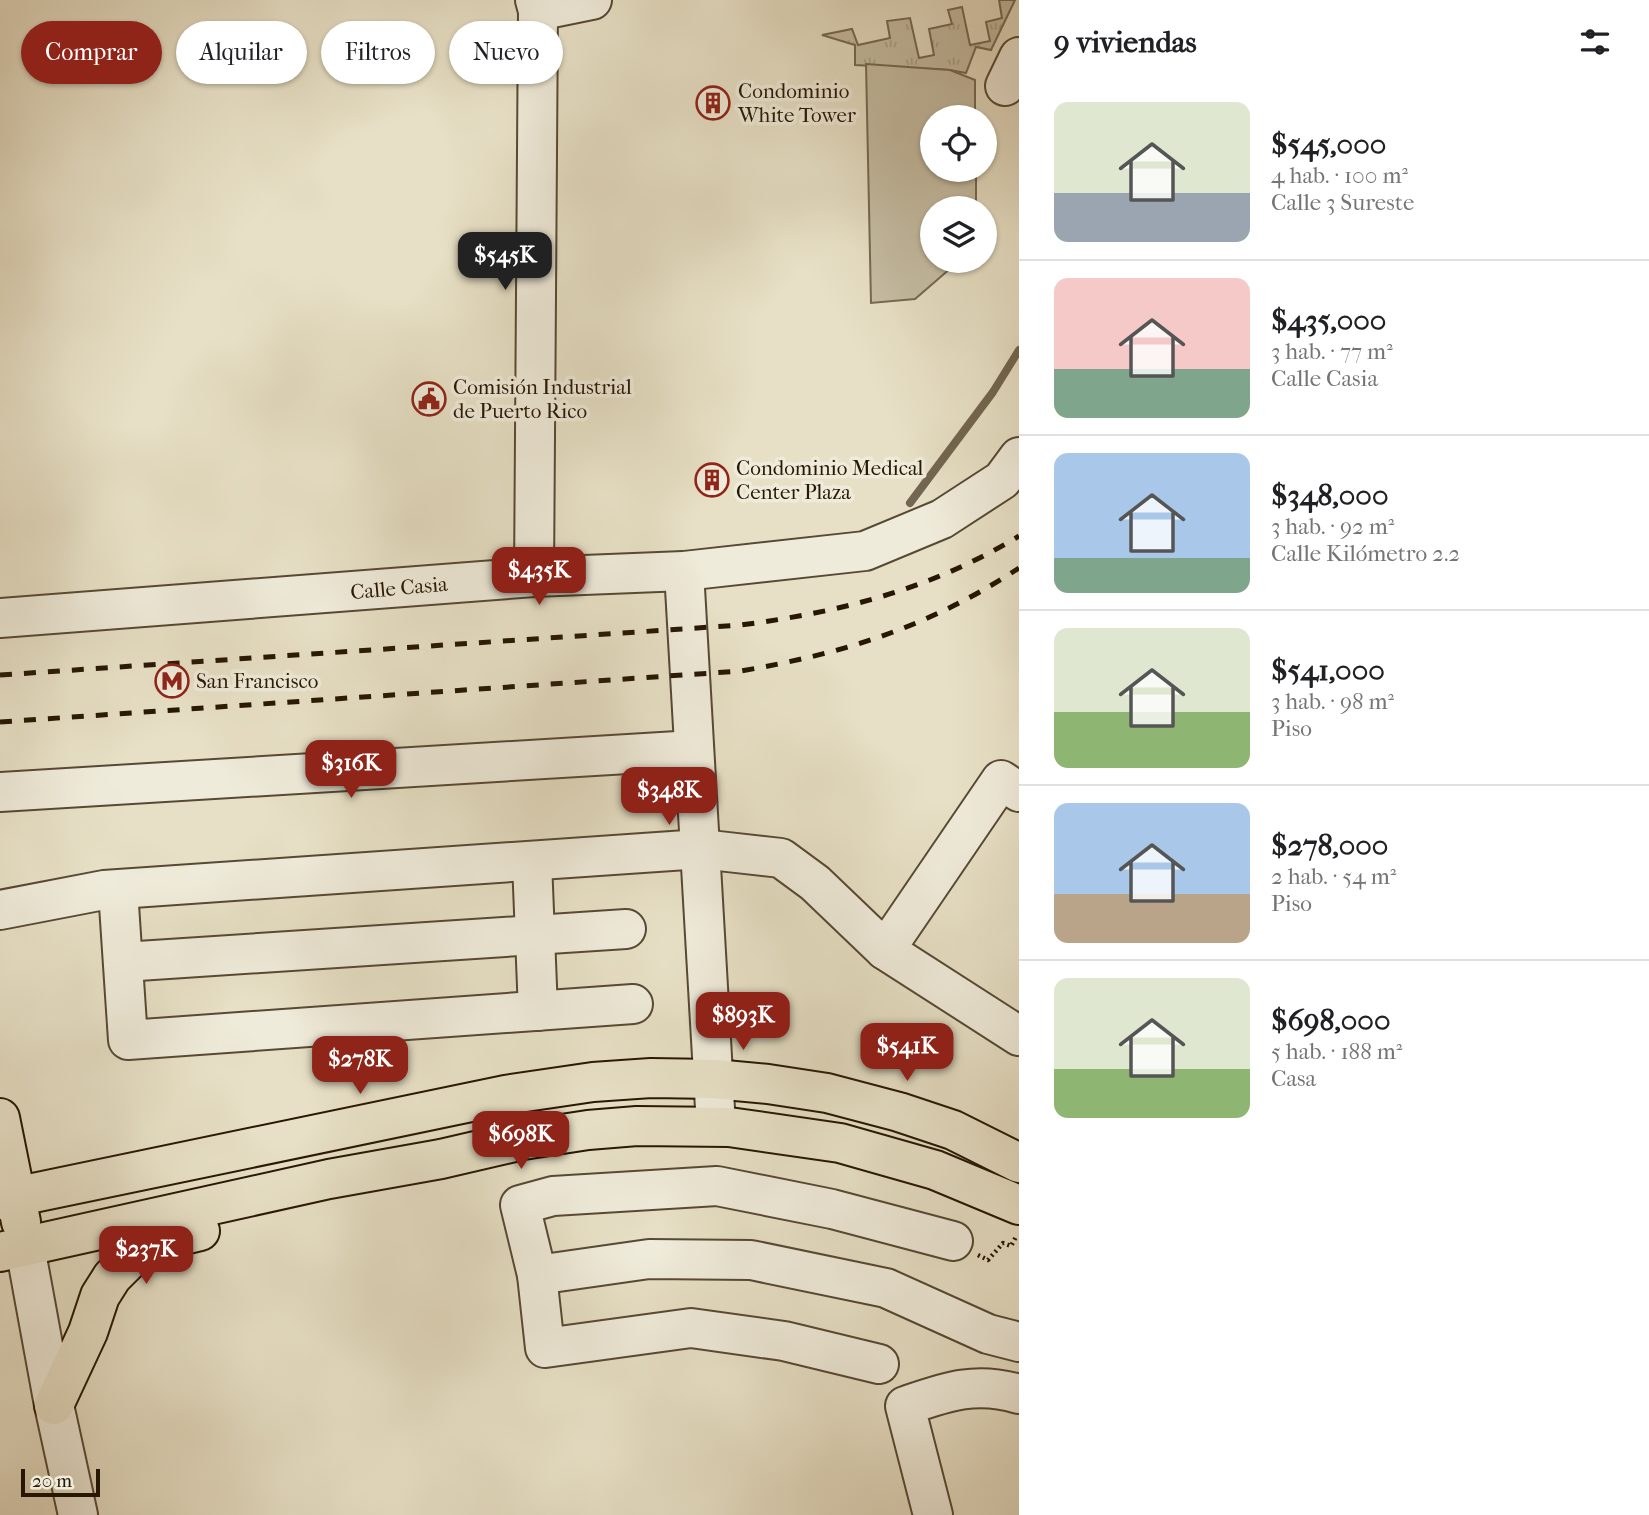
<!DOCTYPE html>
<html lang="es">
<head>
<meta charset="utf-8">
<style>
  :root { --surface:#fff; --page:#f6f6f6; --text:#202124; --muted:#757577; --line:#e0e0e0; --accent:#8f2418 }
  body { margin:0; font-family:"IM FELL French Canon",serif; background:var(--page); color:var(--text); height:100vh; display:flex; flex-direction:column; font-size:26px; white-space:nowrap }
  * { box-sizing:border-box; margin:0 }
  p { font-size:23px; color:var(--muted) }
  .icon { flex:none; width:38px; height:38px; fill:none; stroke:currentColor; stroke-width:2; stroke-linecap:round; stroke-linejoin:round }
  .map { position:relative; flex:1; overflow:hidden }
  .drawer { display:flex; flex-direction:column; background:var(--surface); width:630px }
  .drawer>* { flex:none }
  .banner { position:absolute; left:21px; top:21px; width:665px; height:63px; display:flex; gap:14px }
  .buttons { position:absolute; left:920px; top:105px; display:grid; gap:14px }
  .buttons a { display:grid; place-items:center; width:77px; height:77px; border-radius:50%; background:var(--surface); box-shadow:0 2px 5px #0004; font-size:35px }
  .scale { position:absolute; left:21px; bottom:18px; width:79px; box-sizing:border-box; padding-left:7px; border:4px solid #271704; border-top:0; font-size:19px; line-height:24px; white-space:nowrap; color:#271704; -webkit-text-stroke:5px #efebda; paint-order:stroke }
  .price { position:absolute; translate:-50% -60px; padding:0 16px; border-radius:14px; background:var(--accent); color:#fff; font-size:23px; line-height:46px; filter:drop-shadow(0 2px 4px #0008) }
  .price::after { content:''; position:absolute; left:50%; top:42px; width:21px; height:16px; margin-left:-10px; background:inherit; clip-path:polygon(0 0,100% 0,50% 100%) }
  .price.on { background:#222; color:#fff }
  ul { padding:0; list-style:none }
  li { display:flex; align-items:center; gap:21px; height:175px; padding:0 35px }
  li+li { border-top:2px solid var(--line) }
  li span { display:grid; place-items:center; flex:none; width:196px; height:140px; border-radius:14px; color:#555 }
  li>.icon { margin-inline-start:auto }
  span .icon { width:84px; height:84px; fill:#fffc; stroke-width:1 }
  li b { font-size:30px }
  h2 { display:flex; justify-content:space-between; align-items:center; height:84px; padding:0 35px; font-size:30px }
  .chip { padding:0 24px; border-radius:32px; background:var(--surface); box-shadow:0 2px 5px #0004; font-size:24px; line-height:63px }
  .chip.on { background:var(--accent); color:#fff }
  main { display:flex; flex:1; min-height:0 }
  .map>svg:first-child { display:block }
  .grass { fill:url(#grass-tufts); stroke:#766a54; stroke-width:2 }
  .park { fill:#c6bea5; stroke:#766a54; stroke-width:2 }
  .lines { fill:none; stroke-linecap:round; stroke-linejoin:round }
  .stream { stroke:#736751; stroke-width:8 }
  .minor-casing { stroke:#574934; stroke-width:42 }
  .major-casing { stroke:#271704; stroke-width:42 }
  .path { stroke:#271704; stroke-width:4.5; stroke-dasharray:2 3.5; stroke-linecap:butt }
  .minor { stroke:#efebda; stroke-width:38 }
  .major { stroke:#e7e0c6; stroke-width:38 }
  .rail { stroke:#271704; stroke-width:5; stroke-dasharray:12 12; stroke-linecap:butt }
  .labels { text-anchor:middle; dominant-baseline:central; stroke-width:7; stroke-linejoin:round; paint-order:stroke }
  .poi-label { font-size:21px; fill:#271704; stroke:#efebda; text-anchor:start }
  .street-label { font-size:21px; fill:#271704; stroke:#efebda }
</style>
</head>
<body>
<main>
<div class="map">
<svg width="1019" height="1515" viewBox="0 0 1019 1515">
  <defs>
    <pattern id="grass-tufts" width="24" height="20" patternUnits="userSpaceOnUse" patternTransform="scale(1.75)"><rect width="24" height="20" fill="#c6bea5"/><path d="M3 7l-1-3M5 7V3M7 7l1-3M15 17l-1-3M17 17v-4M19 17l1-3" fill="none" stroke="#aaa38c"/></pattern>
  </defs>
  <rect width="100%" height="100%" fill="#e7e0c6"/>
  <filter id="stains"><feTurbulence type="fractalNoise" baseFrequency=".00286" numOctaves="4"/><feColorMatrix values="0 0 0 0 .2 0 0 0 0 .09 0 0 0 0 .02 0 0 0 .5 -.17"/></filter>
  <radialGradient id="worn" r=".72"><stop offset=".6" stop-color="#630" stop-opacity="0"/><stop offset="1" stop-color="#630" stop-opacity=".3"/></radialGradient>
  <path class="grass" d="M999,0H1015L991,50L976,47L966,73L950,70L855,65V45L822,35L852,29L858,45L890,38L887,21L910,18L919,58L934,55L929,29L952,24L948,10L962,7L970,45L990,41L986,22L1002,18Z"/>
  <path class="park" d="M866,64L950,70L975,80V117H933V170H976V208H933V261H959L915,299L871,303Z"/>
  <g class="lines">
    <path class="stream" d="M910,503L993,392L1019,350"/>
    <defs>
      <g id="minor">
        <path d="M538,11L592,0"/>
        <path d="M1005,86L1019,57"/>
        <path d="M684,571L716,1126"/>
        <path d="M534,577L538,11L535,0"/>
        <path d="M0,618L534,577L684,571L865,551L942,519L1002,480L1019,457"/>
        <path d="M0,792L694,750"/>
        <path d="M532,862L538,1011"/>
        <path d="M118,890L128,1040L633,1004"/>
        <path d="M0,910L104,890L701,849L781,858L815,883L885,950L1019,1036"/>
        <path d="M885,950L1001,780L1019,792"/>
        <path d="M123,962L626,929"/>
        <path d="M25,1247L54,1405L78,1515"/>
        <path d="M537,1275L649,1259L751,1260L886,1288L988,1334L1019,1342"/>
        <path d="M879,1364L784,1341L691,1328L545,1348L537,1275L520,1205L553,1196L717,1186L832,1209L953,1241"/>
        <path d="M933,1515L905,1406C946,1392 975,1381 1019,1394"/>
      </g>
      <g id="major">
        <path d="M0,1118L21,1222"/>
        <path d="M0,1200L505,1095L593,1082L651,1078L714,1079L768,1084L827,1093L899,1112L953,1130L1019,1163"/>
        <path d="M0,1252L329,1179L441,1159L523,1140L588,1130L637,1126L729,1127L840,1143L935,1170L1019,1205"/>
        <path d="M54,1405L88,1332L100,1296L112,1277L130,1259L159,1241L200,1231"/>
      </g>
    </defs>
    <use href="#minor" class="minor-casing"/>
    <use href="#major" class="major-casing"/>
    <path class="path" d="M978,1255L988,1260L1003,1243L1011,1246L1017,1235"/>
    <use href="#minor" class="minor"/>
    <use href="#major" class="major"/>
    <g class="rail">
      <path d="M0,675L741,625C841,612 932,589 1019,536"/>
      <path d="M0,722L741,671C845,653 929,627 1019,568"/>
    </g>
  </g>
  <defs>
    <symbol id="building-ring" viewBox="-11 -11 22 22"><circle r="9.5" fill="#efebda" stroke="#8f2418" stroke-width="1.5"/><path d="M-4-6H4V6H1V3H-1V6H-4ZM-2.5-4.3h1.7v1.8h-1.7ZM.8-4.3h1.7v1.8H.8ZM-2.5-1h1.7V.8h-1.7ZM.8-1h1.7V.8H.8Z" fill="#8f2418"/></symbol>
    <symbol id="civic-ring" viewBox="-11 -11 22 22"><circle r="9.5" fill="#efebda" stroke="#8f2418" stroke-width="1.5"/><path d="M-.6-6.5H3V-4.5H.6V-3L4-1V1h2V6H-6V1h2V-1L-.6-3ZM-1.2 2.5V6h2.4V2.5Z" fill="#8f2418"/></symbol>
    <symbol id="metro-ring" viewBox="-11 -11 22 22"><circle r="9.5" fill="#efebda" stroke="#8f2418" stroke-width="1.5"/><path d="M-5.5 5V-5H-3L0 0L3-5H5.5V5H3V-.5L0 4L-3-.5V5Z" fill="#8f2418"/></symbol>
  </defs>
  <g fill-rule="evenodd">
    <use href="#building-ring" x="694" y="84" width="38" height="38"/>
    <use href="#civic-ring" x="410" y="380" width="38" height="38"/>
    <use href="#building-ring" x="693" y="461" width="38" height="38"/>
    <use href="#metro-ring" x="153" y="662" width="38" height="38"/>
  </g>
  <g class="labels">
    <g class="poi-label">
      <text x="738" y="91">Condominio<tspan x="738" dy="24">White Tower</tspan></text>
      <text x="453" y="387">Comisión Industrial<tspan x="453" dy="24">de Puerto Rico</tspan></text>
      <text x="736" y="468">Condominio Medical<tspan x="736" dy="24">Center Plaza</tspan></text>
      <text x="196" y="681">San Francisco</text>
    </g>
    <g class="street-label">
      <text transform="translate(399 588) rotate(-5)">Calle Casia</text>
    </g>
  </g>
  <rect width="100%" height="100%" filter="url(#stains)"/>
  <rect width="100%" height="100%" fill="url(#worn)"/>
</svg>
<div class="buttons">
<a><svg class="icon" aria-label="locate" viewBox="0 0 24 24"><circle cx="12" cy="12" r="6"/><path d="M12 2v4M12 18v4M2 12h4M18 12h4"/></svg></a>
<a><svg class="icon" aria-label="layers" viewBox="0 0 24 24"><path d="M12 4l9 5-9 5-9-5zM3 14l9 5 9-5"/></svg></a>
</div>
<div class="scale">20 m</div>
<b class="price on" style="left:505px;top:292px">$545K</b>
<b class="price" style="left:539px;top:607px">$435K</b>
<b class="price" style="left:351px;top:800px">$316K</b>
<b class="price" style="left:669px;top:827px">$348K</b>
<b class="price" style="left:743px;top:1052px">$893K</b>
<b class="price" style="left:907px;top:1083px">$541K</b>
<b class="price" style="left:360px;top:1096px">$278K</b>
<b class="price" style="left:521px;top:1171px">$698K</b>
<b class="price" style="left:146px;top:1286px">$237K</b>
<div class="banner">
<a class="chip on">Comprar</a>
<a class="chip">Alquilar</a>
<a class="chip">Filtros</a>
<a class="chip">Nuevo</a>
</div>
</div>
<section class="drawer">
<h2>9 viviendas<svg class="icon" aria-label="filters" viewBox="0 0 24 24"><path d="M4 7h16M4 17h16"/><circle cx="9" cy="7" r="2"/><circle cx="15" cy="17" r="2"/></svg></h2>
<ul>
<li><span style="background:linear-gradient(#dfe7d0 65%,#9aa5b1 0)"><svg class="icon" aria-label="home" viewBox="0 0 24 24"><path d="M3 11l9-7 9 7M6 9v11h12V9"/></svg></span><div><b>$545,000</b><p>4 hab. · 100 m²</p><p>Calle 3 Sureste</p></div></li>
<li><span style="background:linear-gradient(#f6c9c9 65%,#7fa58c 0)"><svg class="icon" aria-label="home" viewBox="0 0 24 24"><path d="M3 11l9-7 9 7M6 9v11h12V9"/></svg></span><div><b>$435,000</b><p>3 hab. · 77 m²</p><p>Calle Casia</p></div></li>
<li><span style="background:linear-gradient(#a9c7e8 75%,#7fa58c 0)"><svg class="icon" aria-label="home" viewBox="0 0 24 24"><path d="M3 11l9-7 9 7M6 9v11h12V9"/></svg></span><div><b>$348,000</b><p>3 hab. · 92 m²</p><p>Calle Kilómetro 2.2</p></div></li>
<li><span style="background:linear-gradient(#dfe7d0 60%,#8fb573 0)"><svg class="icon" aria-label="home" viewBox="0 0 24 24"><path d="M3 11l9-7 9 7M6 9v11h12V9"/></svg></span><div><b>$541,000</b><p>3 hab. · 98 m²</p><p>Piso</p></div></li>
<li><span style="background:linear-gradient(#a9c7e8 65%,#b9a48a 0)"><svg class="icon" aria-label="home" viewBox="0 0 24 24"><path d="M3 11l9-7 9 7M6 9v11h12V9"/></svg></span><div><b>$278,000</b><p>2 hab. · 54 m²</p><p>Piso</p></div></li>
<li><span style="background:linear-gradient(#dfe7d0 65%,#8fb573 0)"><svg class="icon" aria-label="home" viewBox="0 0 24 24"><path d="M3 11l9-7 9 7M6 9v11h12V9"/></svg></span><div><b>$698,000</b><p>5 hab. · 188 m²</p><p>Casa</p></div></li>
</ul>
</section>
</main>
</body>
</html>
